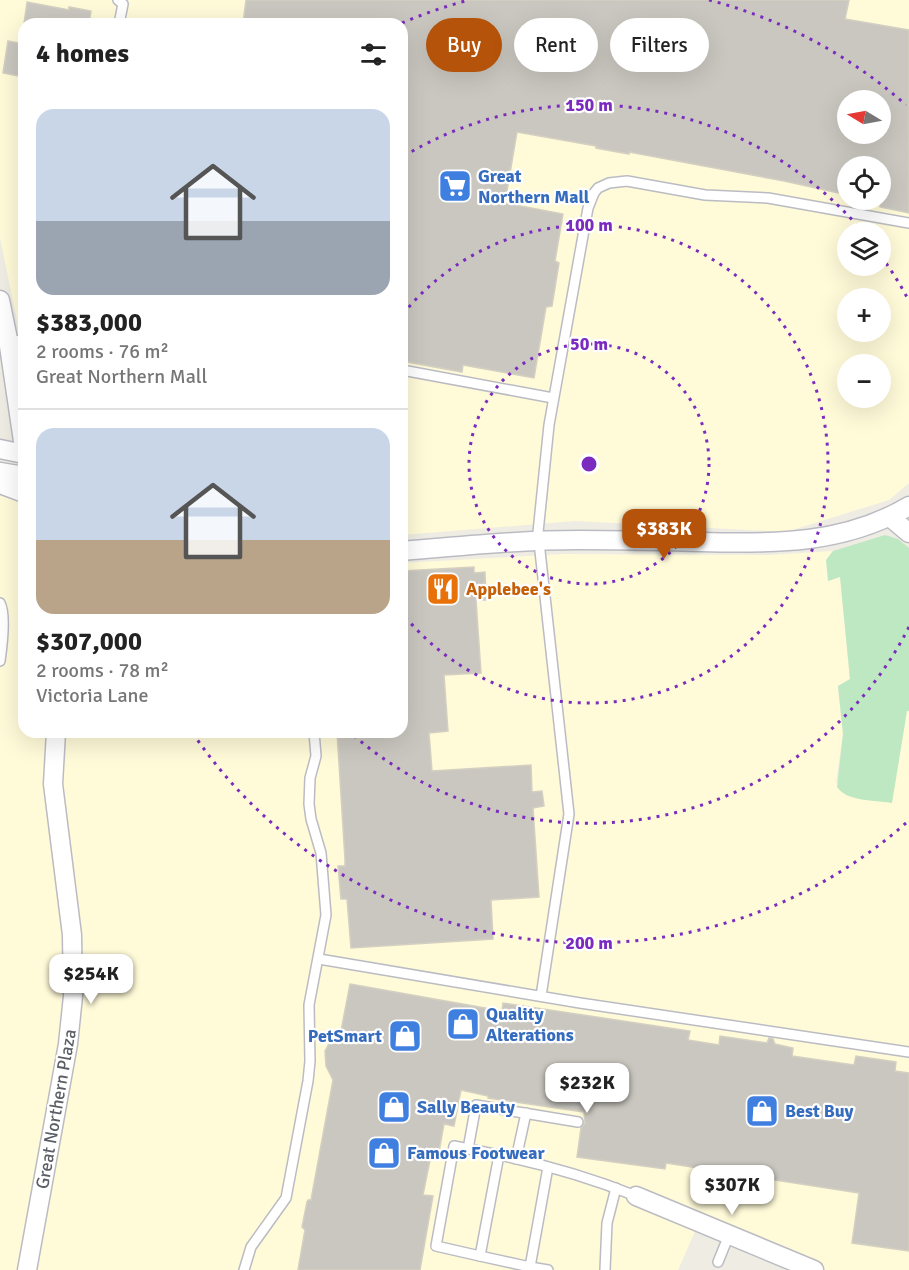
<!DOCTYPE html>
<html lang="en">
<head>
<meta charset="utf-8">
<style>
  :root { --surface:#fff; --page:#f6f6f6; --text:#222; --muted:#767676; --line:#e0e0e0; --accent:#b45309 }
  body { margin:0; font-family:Signika,sans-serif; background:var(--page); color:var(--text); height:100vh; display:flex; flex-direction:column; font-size:22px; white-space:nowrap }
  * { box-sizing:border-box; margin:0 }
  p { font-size:20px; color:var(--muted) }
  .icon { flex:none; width:33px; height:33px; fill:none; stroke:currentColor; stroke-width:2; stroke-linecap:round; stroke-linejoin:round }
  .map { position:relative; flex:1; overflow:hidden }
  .sheet { position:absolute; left:18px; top:18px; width:390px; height:720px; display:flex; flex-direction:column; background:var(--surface); border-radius:18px; box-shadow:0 6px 24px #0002 }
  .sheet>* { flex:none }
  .guide { position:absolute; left:426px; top:18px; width:393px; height:54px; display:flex; gap:12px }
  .needle { width:39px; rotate:280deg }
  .controls { position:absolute; left:837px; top:90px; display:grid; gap:12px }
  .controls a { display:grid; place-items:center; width:54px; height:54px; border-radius:50%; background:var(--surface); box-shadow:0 6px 24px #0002; font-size:30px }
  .price { position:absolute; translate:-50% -51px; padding:0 14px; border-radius:12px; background:#fff; color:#222; font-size:20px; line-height:39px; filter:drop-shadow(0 2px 3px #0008) }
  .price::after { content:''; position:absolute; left:50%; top:36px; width:18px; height:14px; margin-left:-9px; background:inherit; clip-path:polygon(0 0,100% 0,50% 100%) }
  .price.current { background:var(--accent); color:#fff }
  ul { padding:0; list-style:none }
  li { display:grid; align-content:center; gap:12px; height:318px; padding:0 18px }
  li+li { border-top:2px solid var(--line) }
  li span { display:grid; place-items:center; height:186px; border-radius:18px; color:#555 }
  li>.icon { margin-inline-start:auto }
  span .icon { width:108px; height:108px; fill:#fffc; stroke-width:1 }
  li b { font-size:26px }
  h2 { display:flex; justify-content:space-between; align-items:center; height:72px; padding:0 18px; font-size:26px }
  .pill { padding:0 21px; border-radius:27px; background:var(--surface); box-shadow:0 6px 24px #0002; font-size:21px; line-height:54px }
  .pill.current { background:var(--accent); color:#fff }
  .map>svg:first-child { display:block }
  .commercial { fill:#fffad8; fill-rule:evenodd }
  .green { fill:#bee8c2 }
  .building { fill:#cac7c0; stroke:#d4d0c1; stroke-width:1.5; fill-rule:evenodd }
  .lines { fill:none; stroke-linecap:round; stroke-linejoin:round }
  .service-casing { stroke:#bbbcc3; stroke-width:12 }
  .minor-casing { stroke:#bbbcc3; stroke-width:21 }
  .service { stroke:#fff; stroke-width:9 }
  .minor { stroke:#fff; stroke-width:18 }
  .ring { fill:none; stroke:#7b2cbf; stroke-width:3; stroke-dasharray:3 6 }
  .labels { text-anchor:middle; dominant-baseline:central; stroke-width:4.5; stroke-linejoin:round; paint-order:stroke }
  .shop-label { font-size:18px; font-weight:bold; fill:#366cbe; stroke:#fff; text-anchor:start }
  .food-label { font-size:18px; font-weight:bold; fill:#c56008; stroke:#fff; text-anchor:start }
  .street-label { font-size:18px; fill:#5b5e65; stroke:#fff }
  .centre { fill:#7b2cbf; stroke:#fff; stroke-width:3 }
  .ring-label { font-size:18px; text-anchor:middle; font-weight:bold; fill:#7b2cbf; stroke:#fff; stroke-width:4.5; stroke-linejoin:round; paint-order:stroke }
</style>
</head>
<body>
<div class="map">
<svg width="909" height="1270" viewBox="0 0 909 1270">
  <rect width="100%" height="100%" fill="#efede3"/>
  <g class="commercial">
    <path d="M0,0H909V483L889,500L786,532L575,521L402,535V24H24V355L0,238ZM848,100H880V134H848ZM848,166H880V200H848ZM848,232H880V266H848ZM848,298H880V332H848ZM848,364H880V398H848Z"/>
    <path d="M0,488L24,498V732H402V563L563,554L769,555L833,551L830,554L829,581L840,576L850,679L838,686L843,734L836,783L907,710L909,711V1270H787L696,1229L678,1270H0Z"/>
  </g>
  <path class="green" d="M885,535L898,539L909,548V711H907L892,803C875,800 847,802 837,787L843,734L838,686L850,679L840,577L828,581L826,560L833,551Z"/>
  <g class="building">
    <path d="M246,0H849L845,19L909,30V213L880,207V166H848V195L784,181L629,152V154L596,148V146L517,132L505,203L563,214L555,261L559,263L552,306L546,307L534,378L463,365L462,372L402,361V24H243ZM848,100H880V134H848Z"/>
    <path d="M27,2L69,10V7L91,11L89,24H24Z"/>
    <path d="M8,41L24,44V77L3,73Z"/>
    <path d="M474,567V573L485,572L486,600H476L481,673L444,675L448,731L429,733L432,771L531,765L532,792L542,791L544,806L533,808L539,897L491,900L493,939L351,948L347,899H341L338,866H345V859L337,732H402V571Z"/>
    <path d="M350,984L502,1011L503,1003L690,1031L688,1040L719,1045L720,1036L767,1043L769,1038L773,1039L775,1044L793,1048L792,1056L854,1065L856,1056L896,1062L895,1071L909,1073V1251L852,1243L859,1193L666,1163L665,1169L577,1157L581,1128L585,1123L584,1112L488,1098V1096L461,1090L454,1126L444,1124L438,1157L431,1155L423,1195L433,1196L420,1270H298L305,1230L302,1227L307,1202L308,1200H311L333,1080L326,1066L325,1051L331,1040L341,1031Z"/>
  </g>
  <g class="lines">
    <defs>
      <g id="service">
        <path d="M118,0L123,4L119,24"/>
        <path d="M8,339L24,342"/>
        <path d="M402,370L553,398"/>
        <path d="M537,542L549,425L588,208L594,193L598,188L609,183L627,181L705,195L768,198L909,223"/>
        <path d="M539,542L569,814L541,996"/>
        <path d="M0,603C6,614 2,647 0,661"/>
        <path d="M319,959L580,1003L909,1052"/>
        <path d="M468,1149L476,1105L578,1122"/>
        <path d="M516,1159L526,1113"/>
        <path d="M548,1167L530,1267L480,1256L499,1155C546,1165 591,1178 636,1196"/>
        <path d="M480,1256L436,1246L454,1146L499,1155"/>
        <path d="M718,1262L729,1235"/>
        <path d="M530,1267L548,1270"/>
        <path d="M244,1270L251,1247L286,1198L308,1081L310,1061L309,1005L326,915L321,853L311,819L309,804L310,778L316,756L314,732"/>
        <path d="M605,1270L607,1223L616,1188"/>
      </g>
      <g id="minor">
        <path d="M0,300L8,339L24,448"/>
        <path d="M0,449L24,454"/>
        <path d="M0,472L24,476"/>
        <path d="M0,484L24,493"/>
        <path d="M890,517L909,533"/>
        <path d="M402,551C461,546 520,540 579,540C620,540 661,541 702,542C775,544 845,544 909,506"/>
        <path d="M636,1196L814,1270"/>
        <path d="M27,1270L68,1044L73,996L72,935L53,784L56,732"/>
      </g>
    </defs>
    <use href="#service" class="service-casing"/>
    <use href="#minor" class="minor-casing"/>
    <use href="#service" class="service"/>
    <use href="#minor" class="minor"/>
  </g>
  <g class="ring">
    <circle cx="589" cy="464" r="120"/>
    <path d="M403 314A239 239 0 1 1 403 614"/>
    <path d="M909 627A359 359 0 0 1 351 733M404 156A359 359 0 0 1 862 231M881 256A359 359 0 0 1 909 301"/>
    <path d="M906 823A479 479 0 0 1 194 735M402 23A479 479 0 0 1 469 0M709 0A479 479 0 0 1 906 105"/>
  </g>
  <defs>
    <symbol id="supermarket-square" viewBox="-11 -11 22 22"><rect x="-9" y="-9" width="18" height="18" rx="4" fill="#3f7fe0" stroke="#fff"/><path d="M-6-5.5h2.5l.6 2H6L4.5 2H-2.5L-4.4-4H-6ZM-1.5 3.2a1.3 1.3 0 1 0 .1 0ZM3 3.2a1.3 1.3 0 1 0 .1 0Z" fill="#fff"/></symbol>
    <symbol id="restaurant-square" viewBox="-11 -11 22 22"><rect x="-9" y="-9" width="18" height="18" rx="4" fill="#e8710a" stroke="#fff"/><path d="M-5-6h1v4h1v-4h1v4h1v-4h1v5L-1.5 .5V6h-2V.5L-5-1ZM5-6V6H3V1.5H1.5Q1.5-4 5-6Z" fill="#fff"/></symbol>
    <symbol id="shop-square" viewBox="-11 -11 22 22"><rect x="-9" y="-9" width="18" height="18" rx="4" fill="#3f7fe0" stroke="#fff"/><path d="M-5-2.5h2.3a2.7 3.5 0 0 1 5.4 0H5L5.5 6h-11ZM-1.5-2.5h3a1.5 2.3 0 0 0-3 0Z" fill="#fff"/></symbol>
  </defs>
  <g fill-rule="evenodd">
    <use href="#supermarket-square" x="436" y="167" width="38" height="38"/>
    <use href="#restaurant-square" x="424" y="570" width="38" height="38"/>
    <use href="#shop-square" x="444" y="1005" width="38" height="38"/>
    <use href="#shop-square" x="386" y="1017" width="38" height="38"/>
    <use href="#shop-square" x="375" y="1088" width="38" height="38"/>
    <use href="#shop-square" x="743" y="1092" width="38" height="38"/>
    <use href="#shop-square" x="365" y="1134" width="38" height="38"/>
  </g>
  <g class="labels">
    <g class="shop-label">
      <text x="478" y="176">Great<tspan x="478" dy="21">Northern Mall</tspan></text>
      <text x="486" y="1014">Quality<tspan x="486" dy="21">Alterations</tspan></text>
      <text x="382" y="1036" text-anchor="end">PetSmart</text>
      <text x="417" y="1107">Sally Beauty</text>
      <text x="785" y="1111">Best Buy</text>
      <text x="407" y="1153">Famous Footwear</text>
    </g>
    <g class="food-label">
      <text x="466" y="589">Applebee's</text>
    </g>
    <g class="street-label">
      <text transform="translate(56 1109) rotate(-80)">Great Northern Plaza</text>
    </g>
  </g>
  <circle cx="589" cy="464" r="9" class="centre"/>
  <g class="ring-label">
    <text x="589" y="111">150 m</text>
    <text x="589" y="231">100 m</text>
    <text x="589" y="350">50 m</text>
    <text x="589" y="949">200 m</text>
  </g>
</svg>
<div class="controls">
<a><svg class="needle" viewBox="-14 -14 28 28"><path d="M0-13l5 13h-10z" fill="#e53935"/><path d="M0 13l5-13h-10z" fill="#767676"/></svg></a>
<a><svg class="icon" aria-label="locate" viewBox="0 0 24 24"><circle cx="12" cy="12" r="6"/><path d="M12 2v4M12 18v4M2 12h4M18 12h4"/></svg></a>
<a><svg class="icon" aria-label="layers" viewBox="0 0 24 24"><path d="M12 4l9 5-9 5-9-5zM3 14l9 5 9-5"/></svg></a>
<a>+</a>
<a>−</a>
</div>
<b class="price current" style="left:664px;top:560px">$383K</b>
<b class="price" style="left:91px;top:1005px">$254K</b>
<b class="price" style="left:587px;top:1114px">$232K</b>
<b class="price" style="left:732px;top:1216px">$307K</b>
<div class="guide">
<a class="pill current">Buy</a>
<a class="pill">Rent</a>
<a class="pill">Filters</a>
</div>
<section class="sheet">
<h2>4 homes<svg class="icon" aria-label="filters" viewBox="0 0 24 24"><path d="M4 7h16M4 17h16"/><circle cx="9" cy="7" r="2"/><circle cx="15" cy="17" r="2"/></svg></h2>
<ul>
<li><span style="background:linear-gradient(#c9d6e8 60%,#9aa5b1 0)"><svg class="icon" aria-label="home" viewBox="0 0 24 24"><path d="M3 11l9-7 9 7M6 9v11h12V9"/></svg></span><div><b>$383,000</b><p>2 rooms · 76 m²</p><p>Great Northern Mall</p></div></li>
<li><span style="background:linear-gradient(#c9d6e8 60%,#b9a48a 0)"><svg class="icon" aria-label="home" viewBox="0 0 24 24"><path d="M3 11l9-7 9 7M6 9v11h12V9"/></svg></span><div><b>$307,000</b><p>2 rooms · 78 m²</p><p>Victoria Lane</p></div></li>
</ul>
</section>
</div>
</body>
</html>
